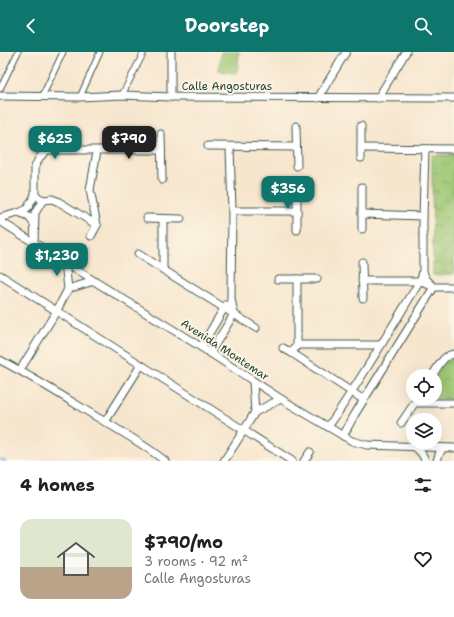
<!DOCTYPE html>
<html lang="en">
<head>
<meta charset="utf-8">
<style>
  :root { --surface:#fff; --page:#f2f2f2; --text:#202124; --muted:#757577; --accent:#0f766e }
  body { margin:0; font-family:"Shantell Sans",sans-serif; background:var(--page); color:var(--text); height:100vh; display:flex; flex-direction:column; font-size:15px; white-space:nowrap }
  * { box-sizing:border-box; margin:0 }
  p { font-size:13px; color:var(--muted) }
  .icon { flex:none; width:22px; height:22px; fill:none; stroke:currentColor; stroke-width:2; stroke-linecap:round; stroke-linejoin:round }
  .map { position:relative; height:409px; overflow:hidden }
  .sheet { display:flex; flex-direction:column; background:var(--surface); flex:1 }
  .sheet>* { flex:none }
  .tools { position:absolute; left:406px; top:317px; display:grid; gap:8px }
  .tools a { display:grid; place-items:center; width:36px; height:36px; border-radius:50%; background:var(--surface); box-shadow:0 4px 16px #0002; font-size:20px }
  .price { position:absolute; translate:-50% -34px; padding:0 9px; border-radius:8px; background:var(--accent); color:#fff; font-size:13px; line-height:26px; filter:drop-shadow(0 1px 2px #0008) }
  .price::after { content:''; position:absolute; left:50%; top:24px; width:12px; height:9px; margin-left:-6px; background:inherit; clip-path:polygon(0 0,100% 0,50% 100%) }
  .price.selected { background:#222; color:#fff }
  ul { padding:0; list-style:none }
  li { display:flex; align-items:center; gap:12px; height:100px; padding:0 20px }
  li span { display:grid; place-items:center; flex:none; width:112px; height:80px; border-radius:12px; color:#555 }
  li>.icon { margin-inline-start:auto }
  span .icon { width:48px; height:48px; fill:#fffc; stroke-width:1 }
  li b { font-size:17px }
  h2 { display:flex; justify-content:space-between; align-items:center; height:48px; padding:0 20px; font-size:17px }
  header { display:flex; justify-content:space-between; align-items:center; height:52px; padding:0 20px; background:var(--accent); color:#fff; font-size:18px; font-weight:700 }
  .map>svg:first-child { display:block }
  .park { fill:url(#park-crowns); stroke:#5e8254 }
  .garden { fill:#9cc673; stroke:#5e8254 }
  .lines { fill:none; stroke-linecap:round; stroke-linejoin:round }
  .stream { stroke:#73b3e7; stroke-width:2.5 }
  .pedestrian-casing { stroke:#3f564b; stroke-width:7 }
  .minor-casing { stroke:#3f564b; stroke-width:9 }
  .pedestrian { stroke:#fff; stroke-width:5 }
  .minor { stroke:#fff; stroke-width:7 }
  .labels { text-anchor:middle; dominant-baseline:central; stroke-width:4; stroke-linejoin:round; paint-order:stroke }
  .street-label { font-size:11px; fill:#1f3d34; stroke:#fcf5e5 }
</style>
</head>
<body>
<header><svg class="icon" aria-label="back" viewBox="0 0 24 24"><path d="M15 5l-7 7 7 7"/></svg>Doorstep<svg class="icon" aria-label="search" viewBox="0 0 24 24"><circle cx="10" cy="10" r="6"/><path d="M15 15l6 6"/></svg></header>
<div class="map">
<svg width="454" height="409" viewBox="0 0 454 409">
  <defs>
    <pattern id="park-crowns" width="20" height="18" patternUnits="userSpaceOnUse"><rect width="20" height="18" fill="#9cc673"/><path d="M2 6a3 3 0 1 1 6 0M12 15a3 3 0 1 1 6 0" fill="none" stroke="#7fa25f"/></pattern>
  </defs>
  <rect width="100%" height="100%" fill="#fcf5e5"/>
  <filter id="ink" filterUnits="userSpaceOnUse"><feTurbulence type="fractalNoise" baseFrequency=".025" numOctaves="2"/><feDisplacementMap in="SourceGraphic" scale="8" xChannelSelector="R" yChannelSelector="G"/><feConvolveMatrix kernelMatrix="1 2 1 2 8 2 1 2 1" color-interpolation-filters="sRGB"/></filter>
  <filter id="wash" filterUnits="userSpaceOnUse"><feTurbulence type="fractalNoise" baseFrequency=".012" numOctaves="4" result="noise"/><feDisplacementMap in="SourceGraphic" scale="16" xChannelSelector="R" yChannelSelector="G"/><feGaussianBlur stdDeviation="0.9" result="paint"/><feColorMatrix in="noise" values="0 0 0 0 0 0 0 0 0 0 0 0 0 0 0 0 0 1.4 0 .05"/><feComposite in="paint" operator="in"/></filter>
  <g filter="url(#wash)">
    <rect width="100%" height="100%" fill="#f7e6ce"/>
    <g class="park">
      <path d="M432,103H454V222L433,223Z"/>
      <path d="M450,307H454V347H438L435,346V326L445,310Z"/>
    </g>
    <path class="garden" d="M221,0H239L237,21L219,19Z"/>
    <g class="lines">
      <path class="stream" d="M0,407L5,409"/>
    </g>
  </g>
  <g filter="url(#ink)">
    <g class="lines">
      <defs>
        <g id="pedestrian">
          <path d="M0,37L18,0"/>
          <path d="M122,43L144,0"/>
          <path d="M42,45L63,0"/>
          <path d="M80,45L100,0"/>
        </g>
        <g id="minor">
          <path d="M0,44L80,45L122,43L171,45L454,46"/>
          <path d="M171,45V0"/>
          <path d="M318,46L346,0"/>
          <path d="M378,46L406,0"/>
          <path d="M296,74L297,114"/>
          <path d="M361,74V106"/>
          <path d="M46,80L47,98"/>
          <path d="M161,82L162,128"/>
          <path d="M208,94L296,95"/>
          <path d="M361,96L454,97"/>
          <path d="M35,143L43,148L52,147L59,150L97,173"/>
          <path d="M232,159H297"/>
          <path d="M18,161L29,165L34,172"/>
          <path d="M362,162L423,164"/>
          <path d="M0,166L21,160L27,157L35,143V115L39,106L47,98H161"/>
          <path d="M147,166L181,167"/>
          <path d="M0,169L94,229L201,295L281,347L352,389L367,393L454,396"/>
          <path d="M362,177V135"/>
          <path d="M297,178V138"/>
          <path d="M91,184L97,173L90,138L97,99"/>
          <path d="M34,191L35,161L43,148"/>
          <path d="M138,202L256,276"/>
          <path d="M362,210L363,246"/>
          <path d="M163,216V167"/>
          <path d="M0,223L292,409"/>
          <path d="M278,227H317"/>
          <path d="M297,227V293L292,301L364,348"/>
          <path d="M362,229H420L434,235H454"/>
          <path d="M68,237L94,229"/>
          <path d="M297,293H381"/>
          <path d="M201,295L226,253"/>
          <path d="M283,296L292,301"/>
          <path d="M210,301L234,262L231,247L232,159L230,95"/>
          <path d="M0,308C33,325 64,345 95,364C119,378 144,392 165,409"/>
          <path d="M20,318L56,260L68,237L65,210"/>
          <path d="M432,324C438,315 443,303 454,302"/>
          <path d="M415,351H454"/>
          <path d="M255,360L281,347"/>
          <path d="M105,370L141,313"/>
          <path d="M401,371L418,346"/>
          <path d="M328,375C361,328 390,278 420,229L423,220"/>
          <path d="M343,384L355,362L434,235L426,227L423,220V164L425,97"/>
          <path d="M415,395C420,399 424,403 425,409"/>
          <path d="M224,409L244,378L255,360L253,330"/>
          <path d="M304,409L310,400"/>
          <path d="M437,409L439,402L443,396"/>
        </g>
      </defs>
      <use href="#pedestrian" class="pedestrian-casing"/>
      <use href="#minor" class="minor-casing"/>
      <use href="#pedestrian" class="pedestrian"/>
      <use href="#minor" class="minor"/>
    </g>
  </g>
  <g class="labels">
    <g class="street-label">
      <text x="227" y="34">Calle Angosturas</text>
      <text transform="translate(225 298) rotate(33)">Avenida Montemar</text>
    </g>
  </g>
</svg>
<div class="tools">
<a><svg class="icon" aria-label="locate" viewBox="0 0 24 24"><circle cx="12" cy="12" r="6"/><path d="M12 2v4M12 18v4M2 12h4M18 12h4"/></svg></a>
<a><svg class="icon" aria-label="layers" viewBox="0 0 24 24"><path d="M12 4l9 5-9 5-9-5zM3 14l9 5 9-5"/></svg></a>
</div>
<b class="price" style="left:55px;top:108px">$625</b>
<b class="price selected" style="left:129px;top:108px">$790</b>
<b class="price" style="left:288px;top:158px">$356</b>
<b class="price" style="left:57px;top:225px">$1,230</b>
</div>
<section class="sheet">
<h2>4 homes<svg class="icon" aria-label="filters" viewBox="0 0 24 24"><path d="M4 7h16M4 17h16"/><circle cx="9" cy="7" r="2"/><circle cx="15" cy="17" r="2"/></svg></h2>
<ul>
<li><span style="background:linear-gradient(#dfe7d0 60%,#b9a48a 0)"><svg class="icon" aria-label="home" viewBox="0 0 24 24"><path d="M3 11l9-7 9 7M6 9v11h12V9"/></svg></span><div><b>$790/mo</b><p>3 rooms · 92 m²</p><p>Calle Angosturas</p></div><svg class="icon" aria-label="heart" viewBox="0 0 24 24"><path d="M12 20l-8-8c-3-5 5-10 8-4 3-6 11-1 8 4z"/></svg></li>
</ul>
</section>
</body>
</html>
